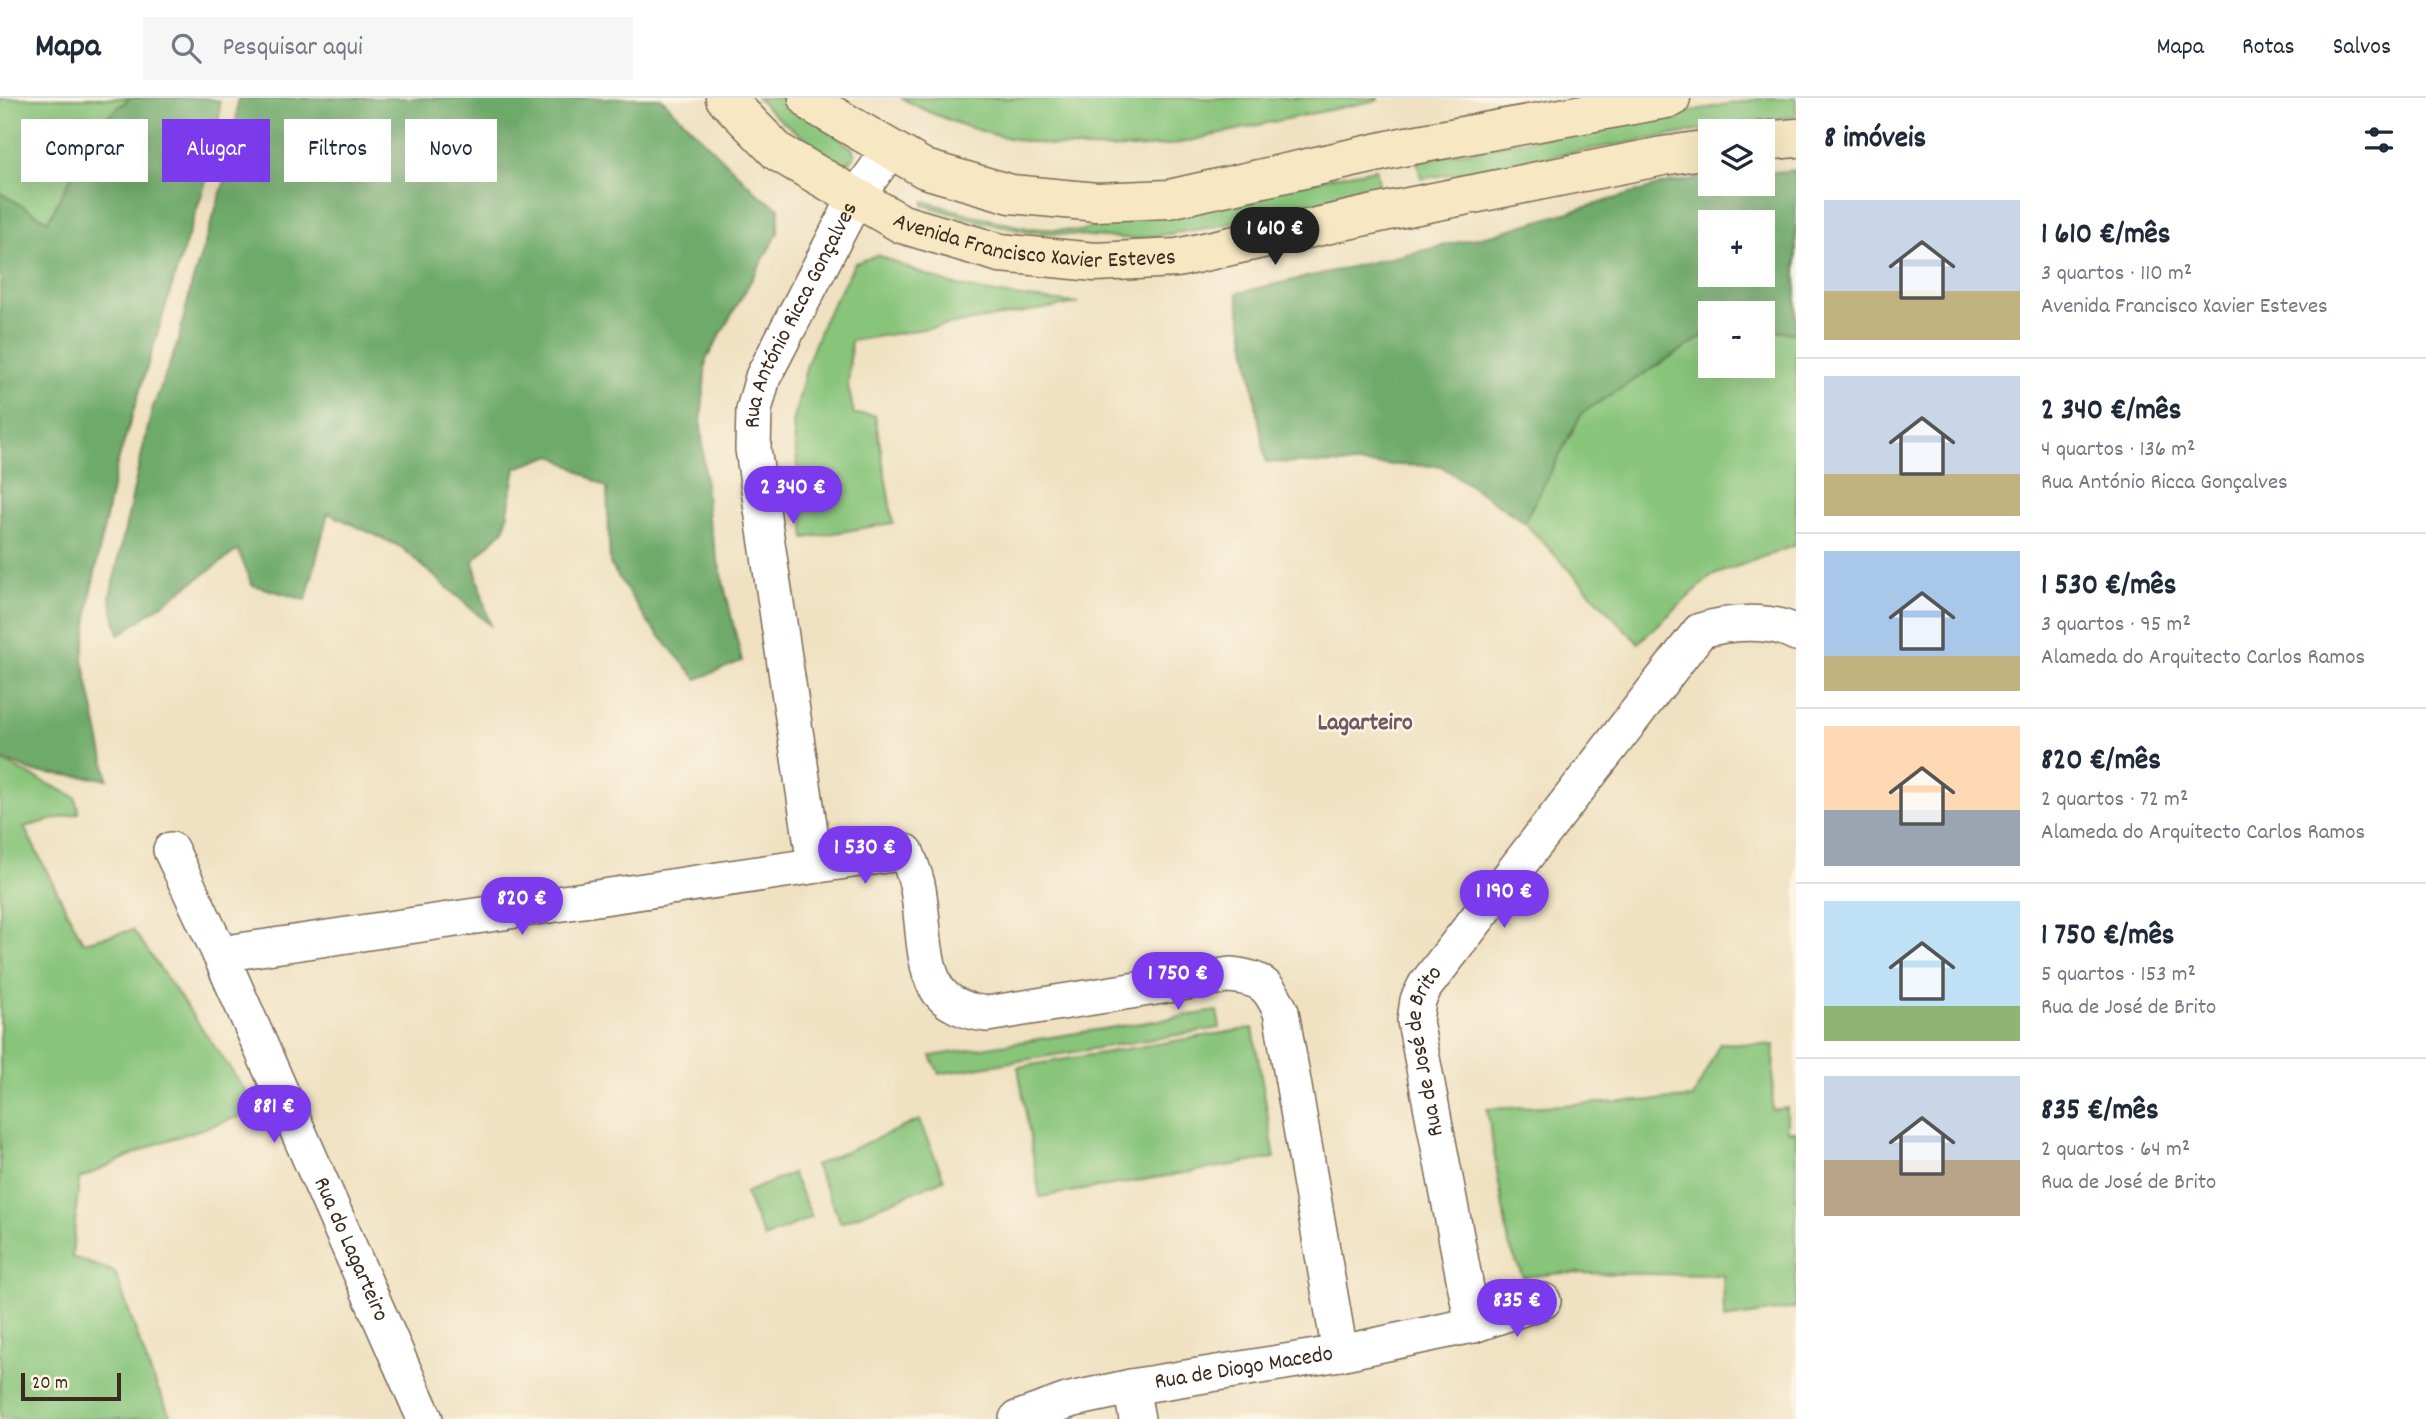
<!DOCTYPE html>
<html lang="pt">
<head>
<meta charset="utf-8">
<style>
  :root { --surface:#fff; --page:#f6f6f7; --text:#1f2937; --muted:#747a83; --line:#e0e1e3; --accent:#7c3aed }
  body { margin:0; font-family:Dekko,sans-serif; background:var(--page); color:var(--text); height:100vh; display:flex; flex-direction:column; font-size:26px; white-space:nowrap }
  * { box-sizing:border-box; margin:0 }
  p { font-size:23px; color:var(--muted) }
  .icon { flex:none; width:38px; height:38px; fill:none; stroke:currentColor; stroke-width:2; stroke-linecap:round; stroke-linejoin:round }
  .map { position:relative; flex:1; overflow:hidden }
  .panel { display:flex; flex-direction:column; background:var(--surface); width:630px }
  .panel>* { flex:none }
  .guide { position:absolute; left:21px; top:21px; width:665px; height:63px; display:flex; gap:14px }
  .controls { position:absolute; left:1698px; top:21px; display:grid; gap:14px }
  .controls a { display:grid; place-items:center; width:77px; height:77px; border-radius:0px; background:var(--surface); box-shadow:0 7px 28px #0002; font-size:35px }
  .scale { position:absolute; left:21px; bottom:18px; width:100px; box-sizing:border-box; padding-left:7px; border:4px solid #3b2a1e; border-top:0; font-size:19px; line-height:24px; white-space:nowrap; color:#3b2a1e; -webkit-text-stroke:5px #fcf5e5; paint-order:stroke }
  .price { position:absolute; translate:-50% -60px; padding:0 16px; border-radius:24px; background:var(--accent); color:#fff; font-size:23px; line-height:46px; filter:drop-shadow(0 2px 4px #0008) }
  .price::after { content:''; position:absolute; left:50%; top:42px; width:21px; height:16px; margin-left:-10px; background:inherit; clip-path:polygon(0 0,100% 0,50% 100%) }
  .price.active { background:#222; color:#fff }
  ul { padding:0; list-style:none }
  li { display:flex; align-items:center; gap:21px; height:175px; padding:0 28px }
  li+li { border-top:2px solid var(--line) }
  li span { display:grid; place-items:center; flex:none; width:196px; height:140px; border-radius:0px; color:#555 }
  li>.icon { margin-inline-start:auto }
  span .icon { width:84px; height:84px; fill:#fffc; stroke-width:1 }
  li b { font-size:30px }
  h2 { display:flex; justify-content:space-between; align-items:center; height:84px; padding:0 28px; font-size:30px }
  .pill { padding:0 24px; border-radius:0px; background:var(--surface); box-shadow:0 7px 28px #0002; font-size:24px; line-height:63px }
  .pill.active { background:var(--accent); color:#fff }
  header { display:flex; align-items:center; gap:42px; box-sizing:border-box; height:98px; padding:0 35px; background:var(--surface); border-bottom:2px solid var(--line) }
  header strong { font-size:33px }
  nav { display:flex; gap:38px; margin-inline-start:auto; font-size:24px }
  .search { width:490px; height:63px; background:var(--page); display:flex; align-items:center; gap:18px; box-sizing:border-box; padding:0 24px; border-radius:0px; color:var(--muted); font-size:26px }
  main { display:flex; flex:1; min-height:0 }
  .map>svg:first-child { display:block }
  .green { fill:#88c47a; stroke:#62774c; stroke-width:2 }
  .forest { fill:#6eaa6a; stroke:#546a44; stroke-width:2; fill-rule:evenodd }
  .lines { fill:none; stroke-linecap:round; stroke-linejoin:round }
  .minor-casing { stroke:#7a6a57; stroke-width:38 }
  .secondary-casing { stroke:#7a6a57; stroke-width:41 }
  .minor { stroke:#fff; stroke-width:35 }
  .secondary { stroke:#f7e8c3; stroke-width:38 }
  .labels { text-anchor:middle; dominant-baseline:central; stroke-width:5; stroke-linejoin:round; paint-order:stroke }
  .street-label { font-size:23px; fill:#3b2a1e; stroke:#fcf5e5 }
  .neighbourhood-label { font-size:24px; font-weight:bold; fill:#6e5862; stroke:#fcf5e5 }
</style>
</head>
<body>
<header>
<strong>Mapa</strong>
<div class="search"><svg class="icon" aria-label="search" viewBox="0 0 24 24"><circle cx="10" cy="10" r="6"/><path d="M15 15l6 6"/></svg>Pesquisar aqui</div>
<nav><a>Mapa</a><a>Rotas</a><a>Salvos</a></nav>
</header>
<main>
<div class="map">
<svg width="1796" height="1321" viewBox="0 0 1796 1321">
  <rect width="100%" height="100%" fill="#fcf5e5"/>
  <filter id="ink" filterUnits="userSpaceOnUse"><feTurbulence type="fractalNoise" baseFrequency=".0143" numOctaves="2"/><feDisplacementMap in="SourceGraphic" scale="14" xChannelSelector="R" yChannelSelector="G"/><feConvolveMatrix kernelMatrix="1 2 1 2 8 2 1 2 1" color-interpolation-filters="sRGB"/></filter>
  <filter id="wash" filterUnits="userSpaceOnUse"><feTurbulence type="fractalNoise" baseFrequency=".00686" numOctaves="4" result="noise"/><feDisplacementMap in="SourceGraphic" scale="28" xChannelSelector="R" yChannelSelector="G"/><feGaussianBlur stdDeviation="1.57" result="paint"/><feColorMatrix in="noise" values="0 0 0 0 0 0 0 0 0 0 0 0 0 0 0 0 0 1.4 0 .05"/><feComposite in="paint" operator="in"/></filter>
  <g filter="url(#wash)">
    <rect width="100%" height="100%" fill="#efe1c1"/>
    <g class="green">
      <path d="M0,0H130L99,26L70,92L47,123L0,95Z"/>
      <path d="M757,0H785L852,50L855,57L850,64L843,65L833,61L775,18Z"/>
      <path d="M901,0H1378V2C1329,12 1280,22 1232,33C1208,38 1183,46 1159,48C1068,57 981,43 901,0Z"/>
      <path d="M1763,0H1796V18L1742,25L1421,81L1417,62Z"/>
      <path d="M1376,71L1380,92L1214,129L1136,141L1027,134L981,124L923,107L924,103L982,120L1027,130L1080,133L1124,118Z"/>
      <path d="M878,157C903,168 928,179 955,187C996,197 1038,201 1079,205L851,243L848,288L854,316L875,317L893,425L805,440L793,325L807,266L825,220L855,165Z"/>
      <path d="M1762,232L1796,235V447L1711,478L1638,545L1524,424L1582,315L1710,234V268H1762Z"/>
      <path d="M0,662L75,699L79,715L24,729L83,844L133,832L259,1012L156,1046L79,1081L72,1159L115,1174L151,1276L172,1321H0Z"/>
      <path d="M1217,913L1220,930L939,976L931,958Z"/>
      <path d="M1253,930L1275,1060L1040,1099L1018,969Z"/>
      <path d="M1720,945L1774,947L1772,1012L1787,1010V1033H1796V1210L1724,1221L1723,1177L1562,1175L1523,1179L1509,1147L1487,1011L1693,1000Z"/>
      <path d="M919,1022L944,1081L841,1125L815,1067Z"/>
      <path d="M792,1075L812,1119L764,1140L745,1095Z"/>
    </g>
    <g class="forest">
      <path d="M130,0H204L220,3L217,50L180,162L116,370L91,494L83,561L108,681L35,674L0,660V95L48,123L99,26Z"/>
      <path d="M238,0H661L760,98L779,110L778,135L706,262L701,325L708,421L742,563L697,581L648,525L610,466L607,390L552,357L516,370L505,430L473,463L490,527L401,449L328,415L306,502L252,487L238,452L119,537L110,499L138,372L152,312L178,244L192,185L234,54Z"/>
      <path d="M1796,72V235L1762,232V215H1710V234L1582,315L1524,424L1441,368L1266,364L1237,195L1494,136L1671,84L1710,80V86H1762V75ZM1710,124H1762V177H1710Z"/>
    </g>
  </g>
  <g filter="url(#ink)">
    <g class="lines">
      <defs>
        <g id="minor">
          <path id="s1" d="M171,752L220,856L425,1321"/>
          <path id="s2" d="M815,767L753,351L754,312L763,279L855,101L890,52"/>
          <path d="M220,856L906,754C910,764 914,775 917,786C924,817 921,861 936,889C946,907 969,914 987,916L1230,877C1260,880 1269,886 1281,914L1340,1255"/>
          <path id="s3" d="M1473,1227L1415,923L1418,902L1425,888L1700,533C1727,524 1771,521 1796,535"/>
          <path d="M1131,1289L1137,1321"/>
          <path id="s4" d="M1017,1321L1070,1302L1131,1289L1340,1255L1473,1227L1543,1203"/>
        </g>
        <g id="secondary">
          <path id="s5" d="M725,0L778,54L902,126L1000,155L1095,164L1177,160L1393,112L1663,58L1710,51"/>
          <path d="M808,0L815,7L925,71L1011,96L1097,104L1169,101L1402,49L1671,0"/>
          <path d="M1762,43L1796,40"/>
        </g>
      </defs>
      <use href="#minor" class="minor-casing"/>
      <use href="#secondary" class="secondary-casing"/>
      <use href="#minor" class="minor"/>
      <use href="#secondary" class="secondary"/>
    </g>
  </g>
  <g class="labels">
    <g class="street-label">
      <text stroke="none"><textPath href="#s5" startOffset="354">Avenida Francisco Xavier Esteves</textPath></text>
      <text stroke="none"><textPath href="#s2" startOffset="565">Rua António Ricca Gonçalves</textPath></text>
      <text stroke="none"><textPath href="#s3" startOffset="280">Rua de José de Brito</textPath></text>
      <text stroke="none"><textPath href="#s1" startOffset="438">Rua do Lagarteiro</textPath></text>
      <text stroke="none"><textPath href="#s4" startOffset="233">Rua de Diogo Macedo</textPath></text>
    </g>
    <g class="neighbourhood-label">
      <text x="1365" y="626">Lagarteiro</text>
    </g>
  </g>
</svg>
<div class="controls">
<a><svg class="icon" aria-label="layers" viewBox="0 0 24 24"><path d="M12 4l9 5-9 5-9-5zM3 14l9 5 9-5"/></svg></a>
<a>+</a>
<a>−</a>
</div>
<div class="scale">20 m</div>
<b class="price active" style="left:1275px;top:169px">1 610 €</b>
<b class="price" style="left:793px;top:428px">2 340 €</b>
<b class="price" style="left:865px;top:788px">1 530 €</b>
<b class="price" style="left:1504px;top:832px">1 190 €</b>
<b class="price" style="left:522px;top:839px">820 €</b>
<b class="price" style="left:1178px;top:914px">1 750 €</b>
<b class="price" style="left:274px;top:1047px">881 €</b>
<b class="price" style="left:1517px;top:1241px">835 €</b>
<div class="guide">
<a class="pill">Comprar</a>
<a class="pill active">Alugar</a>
<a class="pill">Filtros</a>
<a class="pill">Novo</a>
</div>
</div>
<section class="panel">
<h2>8 imóveis<svg class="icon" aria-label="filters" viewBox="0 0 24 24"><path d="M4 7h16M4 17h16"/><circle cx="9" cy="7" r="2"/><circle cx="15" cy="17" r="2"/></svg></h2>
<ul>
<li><span style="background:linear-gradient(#c9d6e8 65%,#c2b280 0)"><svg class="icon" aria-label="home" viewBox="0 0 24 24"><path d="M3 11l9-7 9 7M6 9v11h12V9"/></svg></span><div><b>1 610 €/mês</b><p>3 quartos · 110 m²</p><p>Avenida Francisco Xavier Esteves</p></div></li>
<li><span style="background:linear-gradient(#c9d6e8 70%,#c2b280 0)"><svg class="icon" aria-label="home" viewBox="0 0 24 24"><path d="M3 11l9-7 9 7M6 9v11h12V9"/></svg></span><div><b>2 340 €/mês</b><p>4 quartos · 136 m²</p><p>Rua António Ricca Gonçalves</p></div></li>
<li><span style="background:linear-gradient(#a9c7e8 75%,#c2b280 0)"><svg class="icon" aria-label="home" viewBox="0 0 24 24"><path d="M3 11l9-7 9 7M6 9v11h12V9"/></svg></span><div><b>1 530 €/mês</b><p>3 quartos · 95 m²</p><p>Alameda do Arquitecto Carlos Ramos</p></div></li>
<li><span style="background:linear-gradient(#ffd9b3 60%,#9aa5b1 0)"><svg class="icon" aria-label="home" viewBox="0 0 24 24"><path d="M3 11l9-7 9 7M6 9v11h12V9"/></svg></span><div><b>820 €/mês</b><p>2 quartos · 72 m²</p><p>Alameda do Arquitecto Carlos Ramos</p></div></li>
<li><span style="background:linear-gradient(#bfe0f5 75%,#8fb573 0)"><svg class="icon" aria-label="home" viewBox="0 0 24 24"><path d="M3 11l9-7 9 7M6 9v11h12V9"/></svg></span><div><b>1 750 €/mês</b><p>5 quartos · 153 m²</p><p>Rua de José de Brito</p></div></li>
<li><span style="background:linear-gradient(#c9d6e8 60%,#b9a48a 0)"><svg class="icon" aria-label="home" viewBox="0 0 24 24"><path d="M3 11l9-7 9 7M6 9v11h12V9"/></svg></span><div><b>835 €/mês</b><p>2 quartos · 64 m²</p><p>Rua de José de Brito</p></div></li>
</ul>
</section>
</main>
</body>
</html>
